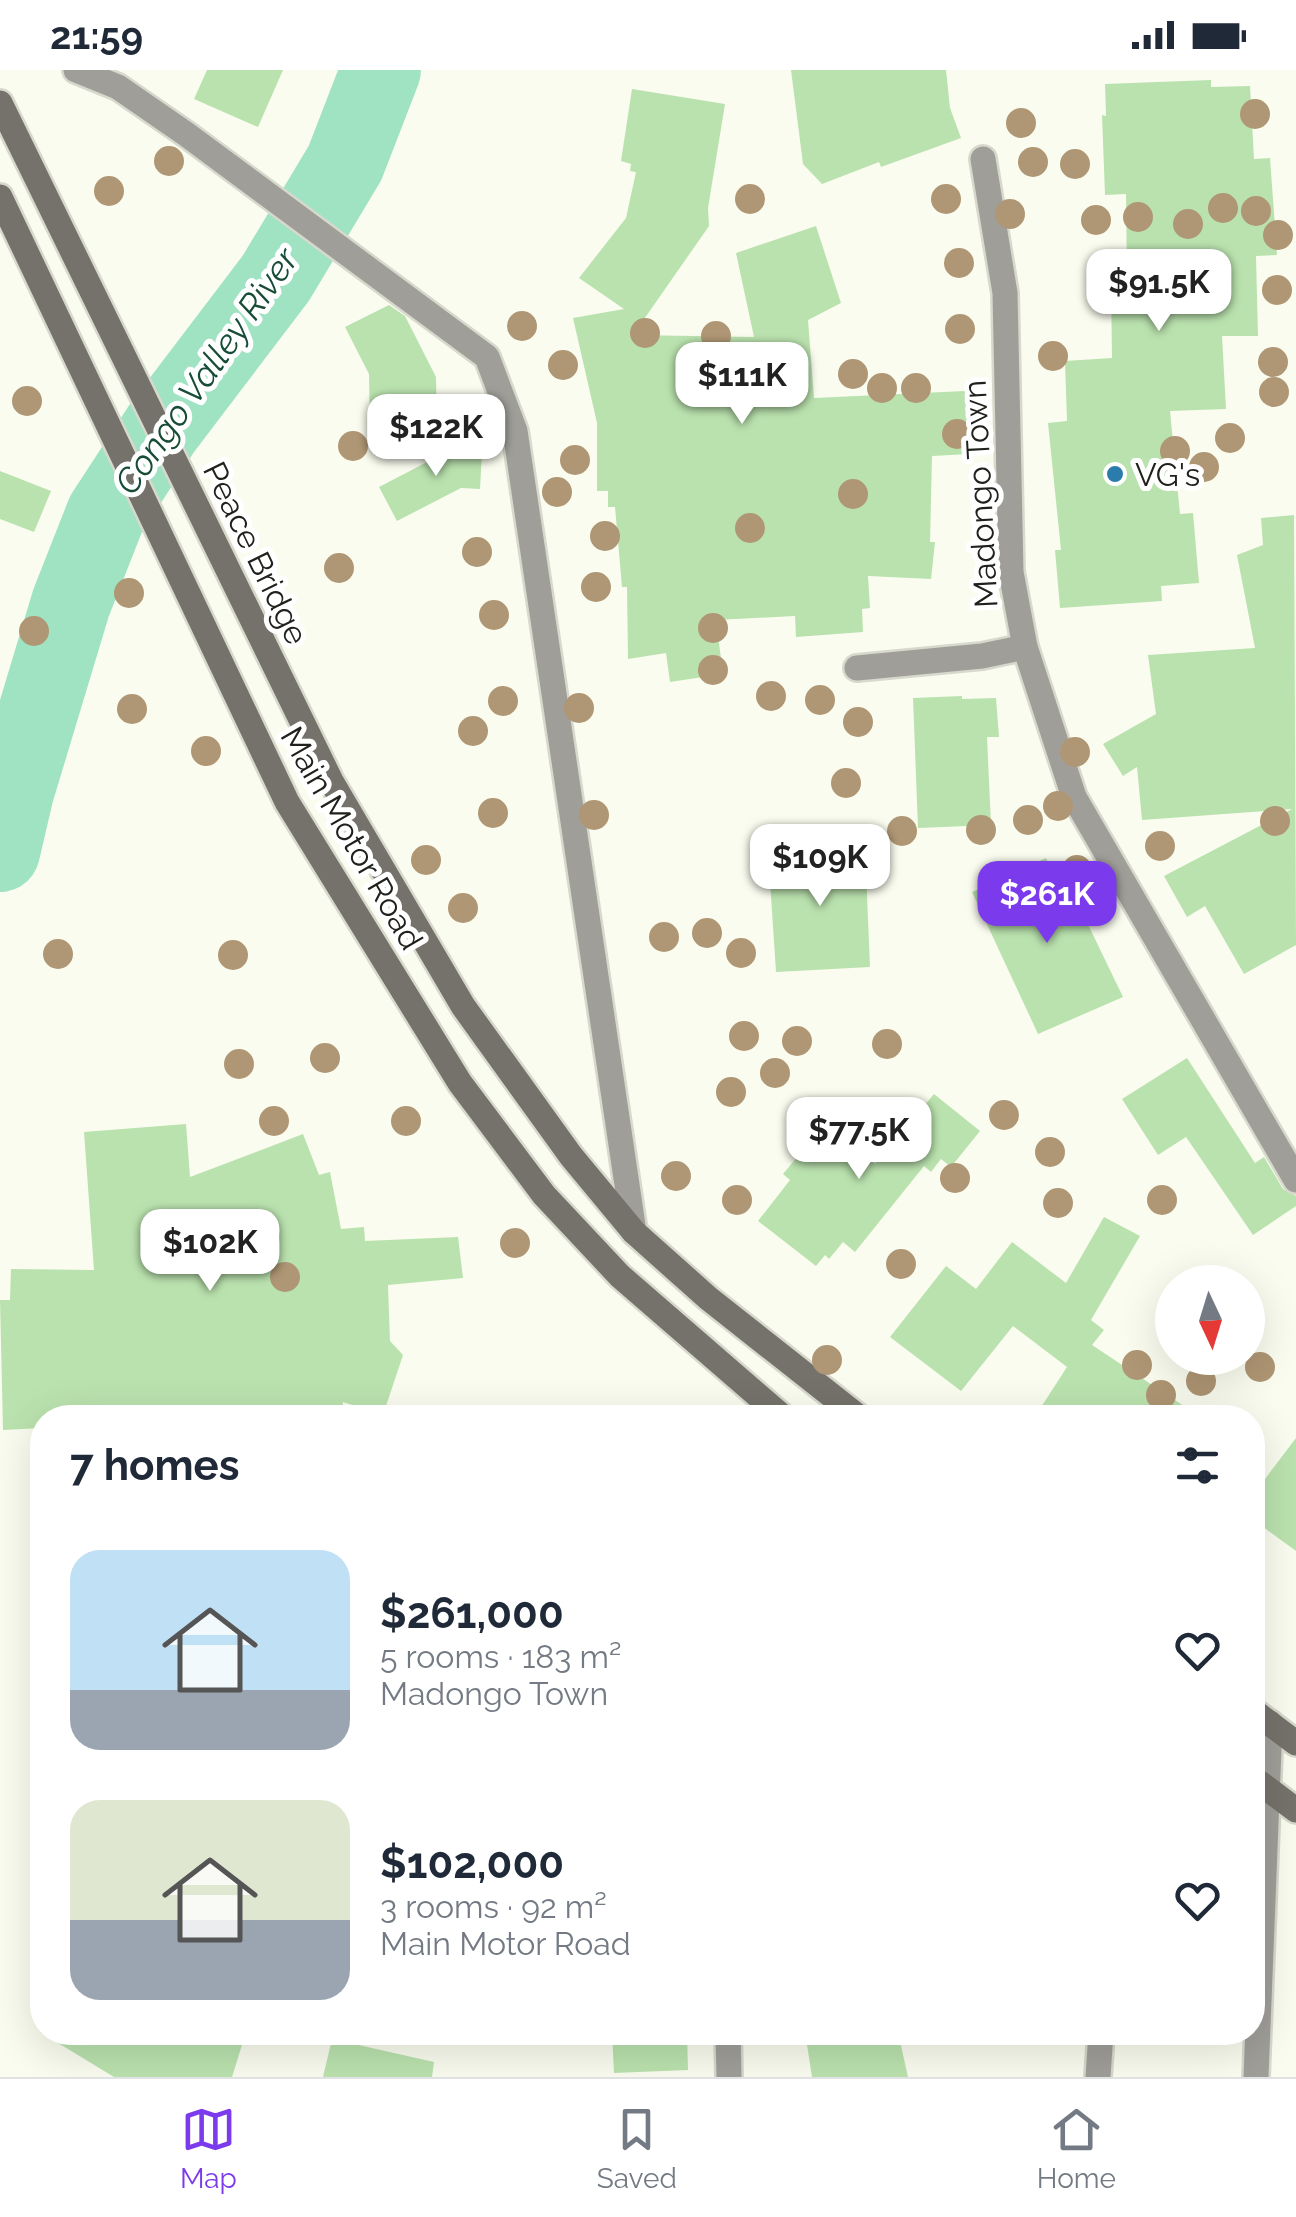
<!DOCTYPE html>
<html lang="en">
<head>
<meta charset="utf-8">
<style>
  :root { --surface:#fff; --page:#f6f6f7; --text:#1f2937; --muted:#747a83; --line:#e0e1e3; --accent:#7c3aed }
  body { margin:0; font-family:Raleway,sans-serif; background:var(--page); color:var(--text); height:100vh; display:flex; flex-direction:column; font-size:38px; white-space:nowrap }
  * { box-sizing:border-box; margin:0 }
  p { font-size:32px; color:var(--muted) }
  .icon { flex:none; width:55px; height:55px; fill:none; stroke:currentColor; stroke-width:2; stroke-linecap:round; stroke-linejoin:round }
  .map { position:relative; flex:1; overflow:hidden }
  .sheet { position:absolute; left:30px; top:1335px; width:1235px; height:640px; display:flex; flex-direction:column; background:var(--surface); border-radius:40px; box-shadow:0 10px 40px #0002 }
  .sheet>* { flex:none }
  .needle { width:65px; rotate:176deg }
  .tools { position:absolute; left:1155px; top:1195px; display:grid; gap:20px }
  .tools a { display:grid; place-items:center; width:110px; height:110px; border-radius:50%; background:var(--surface); box-shadow:0 10px 40px #0002; font-size:50px }
  .price { position:absolute; translate:-50% -85px; padding:0 22px; border-radius:20px; background:#fff; color:#222; font-size:32px; line-height:65px; filter:drop-shadow(0 2px 5px #0008) }
  .price::after { content:''; position:absolute; left:50%; top:60px; width:30px; height:22px; margin-left:-15px; background:inherit; clip-path:polygon(0 0,100% 0,50% 100%) }
  .price.current { background:var(--accent); color:#fff }
  ul { padding:0; list-style:none }
  li { display:flex; align-items:center; gap:30px; height:250px; padding:0 40px }
  li span { display:grid; place-items:center; flex:none; width:280px; height:200px; border-radius:30px; color:#555 }
  li>.icon { margin-inline-start:auto }
  span .icon { width:120px; height:120px; fill:#fffc; stroke-width:1 }
  li b { font-size:42px }
  h2 { display:flex; justify-content:space-between; align-items:center; height:120px; padding:0 40px; font-size:42px }
  .status { display:flex; justify-content:space-between; align-items:center; height:70px; padding:0 50px; background:var(--surface); direction:ltr }
  .status svg { height:28px; fill:currentColor }
  .tab-bar { display:flex; justify-content:space-around; align-items:center; height:140px; border-top:2px solid var(--line); background:var(--surface); font-size:28px; color:var(--muted) }
  .tab-bar a { display:grid; justify-items:center; gap:5px }
  .tab-bar .current { color:var(--accent) }
  .map>svg:first-child { display:block }
  .lines { fill:none; stroke-linecap:round; stroke-linejoin:round }
  .river { stroke:#9fe3c3; stroke-width:80 }
  .building { fill:#bae2ae }
  .minor-casing { stroke:#d7d9cd; stroke-width:30 }
  .secondary-casing { stroke:#d7d9cd; stroke-width:30 }
  .minor { stroke:#a09e99; stroke-width:25 }
  .secondary { stroke:#75726b; stroke-width:25 }
  .tree { fill:#af9674 }
  .poi-dot { fill:#297cac; stroke:#fff; stroke-width:4 }
  .labels { text-anchor:middle; dominant-baseline:central; stroke-width:10; stroke-linejoin:round; paint-order:stroke }
  .poi-label { font-size:32px; fill:#20201c; stroke:#fff; text-anchor:start }
  .street-label { font-size:32px; fill:#20201c; stroke:#fff }
  .water-label { font-size:35px; font-style:italic; fill:#174c37; stroke:#fff }
</style>
</head>
<body>
<div class="status"><b>21:59</b><svg viewBox="0 0 49 12"><path d="M0 12V9h3v3zM5 12V6h3v6zM10 12V3h3v9zM15 12V0h3v12zM26 1h20v11H26zM47 4h2v5h-2z"/></svg></div>
<div class="map">
<svg width="1296" height="2007" viewBox="0 0 1296 2007">
  <rect width="100%" height="100%" fill="#fafcef"/>
  <g class="lines">
    <path class="river" d="M0,782L14,722L71,533L106,444L162,358L276,208L345,93L381,0"/>
  </g>
  <g class="building">
    <path d="M207,0H283L258,57L194,29Z"/>
    <path d="M791,0H946L950,38L961,68L881,97L879,92L822,114L803,94Z"/>
    <path d="M1211,10V17L1250,16L1254,89L1270,88L1277,185L1256,186L1258,266H1222L1226,339L1170,341L1180,444L1193,443L1199,513L1161,516L1162,531L1060,538L1055,480H1061L1048,353L1067,351L1065,291L1112,288L1111,212L1127,211L1126,124L1105,125L1102,45L1106,46L1105,14Z"/>
    <path d="M632,19L725,34L708,138L709,156L633,265L754,267L736,183L816,156L841,233L808,250L814,328L965,321L970,384L932,386L930,472H935L931,509L868,506L870,538L862,539L863,562L796,567L795,546L716,550L723,604L670,612L666,583L628,589L627,517H622L615,437H608V421H597V353L573,248L624,239L579,208L626,148L636,102L630,101L631,94L621,91Z"/>
    <path d="M389,235L405,246L436,307L437,363L370,364L369,304L345,257Z"/>
    <path d="M483,363L480,419L461,418L397,451L379,417Z"/>
    <path d="M0,401L51,421L34,462L0,449Z"/>
    <path d="M1294,445L1296,875L1244,904L1205,836L1187,847L1164,806L1292,739L1142,750L1137,697L1123,706L1103,674L1156,644L1148,585L1255,578L1237,485L1263,475L1261,448Z"/>
    <path d="M962,626V629L996,628L999,667H987L991,755L918,758L913,628Z"/>
    <path d="M865,777L870,897L776,902L768,781Z"/>
    <path d="M1046,788L1061,819L1069,815L1123,927L1038,964L972,822Z"/>
    <path d="M1187,988L1255,1093L1264,1087L1283,1119L1296,1126V1136L1253,1165L1186,1067L1158,1085L1122,1029Z"/>
    <path d="M934,1024L980,1061L951,1097L941,1089L931,1102L924,1096L855,1182L843,1172L829,1189L825,1185L816,1196L758,1151L790,1110L783,1104L818,1062L826,1068L832,1060L875,1094Z"/>
    <path d="M186,1054L190,1107L303,1064L319,1105L330,1102L341,1159L364,1157L365,1171L458,1167L463,1208L388,1215L390,1271L403,1285L383,1345L343,1332L342,1348H42V1358L3,1360L0,1230H10L11,1199L94,1200L84,1062Z"/>
    <path d="M1104,1147L1140,1166L1091,1250L1104,1260L1092,1275L1202,1348H1034L1067,1297L1013,1256L961,1321L890,1267L946,1196L976,1219L1012,1172L1066,1213Z"/>
    <path d="M1296,1368V1481L1252,1449V1426Z"/>
    <path d="M40,1962H246L232,2007H114Z"/>
    <path d="M612,1962H687L688,2000L614,2003Z"/>
    <path d="M805,1962H898L908,2007H812Z"/>
    <path d="M332,1969L434,1992L432,2007H323Z"/>
  </g>
  <g class="lines">
    <defs>
      <g id="minor">
        <path d="M76,0L118,17L186,64L487,287L515,361L634,1162"/>
        <path d="M983,89L1005,223L1011,502L1025,577L1074,727L1296,1110"/>
        <path d="M857,598L982,586L1025,577"/>
        <path d="M728,1962L729,2007"/>
        <path d="M1098,2007L1101,1962"/>
        <path d="M1256,2007L1270,1653"/>
      </g>
      <g id="secondary">
        <path d="M0,33L331,711L463,936L571,1086L634,1162L708,1228L860,1348"/>
        <path d="M0,127L287,732L460,1013L544,1125L620,1206L784,1348"/>
        <path d="M1252,1640L1296,1673"/>
        <path d="M1252,1707L1296,1740"/>
      </g>
    </defs>
    <use href="#minor" class="minor-casing"/>
    <use href="#secondary" class="secondary-casing"/>
    <use href="#minor" class="minor"/>
    <use href="#secondary" class="secondary"/>
  </g>
  <g class="tree">
    <circle cx="1255" cy="44" r="15"/>
    <circle cx="1021" cy="53" r="15"/>
    <circle cx="169" cy="91" r="15"/>
    <circle cx="1033" cy="92" r="15"/>
    <circle cx="1075" cy="94" r="15"/>
    <circle cx="109" cy="121" r="15"/>
    <circle cx="750" cy="129" r="15"/>
    <circle cx="946" cy="129" r="15"/>
    <circle cx="1223" cy="138" r="15"/>
    <circle cx="1256" cy="141" r="15"/>
    <circle cx="1010" cy="144" r="15"/>
    <circle cx="1138" cy="147" r="15"/>
    <circle cx="1096" cy="150" r="15"/>
    <circle cx="1188" cy="154" r="15"/>
    <circle cx="1278" cy="165" r="15"/>
    <circle cx="959" cy="193" r="15"/>
    <circle cx="1277" cy="220" r="15"/>
    <circle cx="522" cy="256" r="15"/>
    <circle cx="960" cy="259" r="15"/>
    <circle cx="645" cy="263" r="15"/>
    <circle cx="716" cy="266" r="15"/>
    <circle cx="1053" cy="286" r="15"/>
    <circle cx="1273" cy="292" r="15"/>
    <circle cx="563" cy="295" r="15"/>
    <circle cx="853" cy="304" r="15"/>
    <circle cx="781" cy="308" r="15"/>
    <circle cx="882" cy="318" r="15"/>
    <circle cx="916" cy="318" r="15"/>
    <circle cx="1274" cy="322" r="15"/>
    <circle cx="27" cy="331" r="15"/>
    <circle cx="957" cy="364" r="15"/>
    <circle cx="1230" cy="368" r="15"/>
    <circle cx="353" cy="376" r="15"/>
    <circle cx="1175" cy="381" r="15"/>
    <circle cx="575" cy="390" r="15"/>
    <circle cx="1204" cy="397" r="15"/>
    <circle cx="557" cy="422" r="15"/>
    <circle cx="853" cy="424" r="15"/>
    <circle cx="750" cy="458" r="15"/>
    <circle cx="605" cy="466" r="15"/>
    <circle cx="477" cy="482" r="15"/>
    <circle cx="339" cy="498" r="15"/>
    <circle cx="596" cy="517" r="15"/>
    <circle cx="129" cy="523" r="15"/>
    <circle cx="494" cy="545" r="15"/>
    <circle cx="713" cy="558" r="15"/>
    <circle cx="34" cy="561" r="15"/>
    <circle cx="713" cy="600" r="15"/>
    <circle cx="771" cy="626" r="15"/>
    <circle cx="820" cy="630" r="15"/>
    <circle cx="503" cy="631" r="15"/>
    <circle cx="579" cy="638" r="15"/>
    <circle cx="132" cy="639" r="15"/>
    <circle cx="858" cy="652" r="15"/>
    <circle cx="473" cy="661" r="15"/>
    <circle cx="206" cy="681" r="15"/>
    <circle cx="1075" cy="682" r="15"/>
    <circle cx="846" cy="713" r="15"/>
    <circle cx="1058" cy="736" r="15"/>
    <circle cx="493" cy="743" r="15"/>
    <circle cx="594" cy="745" r="15"/>
    <circle cx="1028" cy="750" r="15"/>
    <circle cx="1275" cy="751" r="15"/>
    <circle cx="981" cy="760" r="15"/>
    <circle cx="902" cy="761" r="15"/>
    <circle cx="1160" cy="776" r="15"/>
    <circle cx="426" cy="790" r="15"/>
    <circle cx="1077" cy="800" r="15"/>
    <circle cx="463" cy="838" r="15"/>
    <circle cx="707" cy="863" r="15"/>
    <circle cx="664" cy="867" r="15"/>
    <circle cx="741" cy="883" r="15"/>
    <circle cx="58" cy="884" r="15"/>
    <circle cx="233" cy="885" r="15"/>
    <circle cx="744" cy="966" r="15"/>
    <circle cx="797" cy="971" r="15"/>
    <circle cx="887" cy="974" r="15"/>
    <circle cx="325" cy="988" r="15"/>
    <circle cx="239" cy="994" r="15"/>
    <circle cx="775" cy="1003" r="15"/>
    <circle cx="731" cy="1022" r="15"/>
    <circle cx="1004" cy="1045" r="15"/>
    <circle cx="274" cy="1051" r="15"/>
    <circle cx="406" cy="1051" r="15"/>
    <circle cx="1050" cy="1082" r="15"/>
    <circle cx="676" cy="1106" r="15"/>
    <circle cx="955" cy="1108" r="15"/>
    <circle cx="737" cy="1130" r="15"/>
    <circle cx="1162" cy="1130" r="15"/>
    <circle cx="1058" cy="1133" r="15"/>
    <circle cx="265" cy="1167" r="15"/>
    <circle cx="515" cy="1173" r="15"/>
    <circle cx="901" cy="1194" r="15"/>
    <circle cx="285" cy="1207" r="15"/>
    <circle cx="827" cy="1290" r="15"/>
    <circle cx="1137" cy="1295" r="15"/>
    <circle cx="1260" cy="1297" r="15"/>
    <circle cx="1201" cy="1311" r="15"/>
    <circle cx="1161" cy="1325" r="15"/>
  </g>
  <circle class="poi-dot" cx="1115" cy="404" r="10"/>
  <g class="labels">
    <g class="poi-label">
      <text x="1135" y="404">VG's</text>
    </g>
    <g class="street-label">
      <text transform="translate(980 424) rotate(-93)">Madongo Town</text>
      <text transform="translate(256 483) rotate(64)">Peace Bridge</text>
      <text transform="translate(352 768) rotate(60)">Main Motor Road</text>
    </g>
    <g class="water-label">
      <text transform="translate(206 301) rotate(-55)">Congo Valley River</text>
    </g>
  </g>
</svg>
<div class="tools">
<a><svg class="needle" viewBox="-14 -14 28 28"><path d="M0-13l5 13h-10z" fill="#e53935"/><path d="M0 13l5-13h-10z" fill="#747a83"/></svg></a>
</div>
<b class="price" style="left:1159px;top:264px">$91.5K</b>
<b class="price" style="left:742px;top:357px">$111K</b>
<b class="price" style="left:436px;top:409px">$122K</b>
<b class="price" style="left:820px;top:839px">$109K</b>
<b class="price current" style="left:1047px;top:876px">$261K</b>
<b class="price" style="left:859px;top:1112px">$77.5K</b>
<b class="price" style="left:210px;top:1224px">$102K</b>
<section class="sheet">
<h2>7 homes<svg class="icon" aria-label="filters" viewBox="0 0 24 24"><path d="M4 7h16M4 17h16"/><circle cx="9" cy="7" r="2"/><circle cx="15" cy="17" r="2"/></svg></h2>
<ul>
<li><span style="background:linear-gradient(#bfe0f5 70%,#9aa5b1 0)"><svg class="icon" aria-label="home" viewBox="0 0 24 24"><path d="M3 11l9-7 9 7M6 9v11h12V9"/></svg></span><div><b>$261,000</b><p>5 rooms · 183 m²</p><p>Madongo Town</p></div><svg class="icon" aria-label="heart" viewBox="0 0 24 24"><path d="M12 20l-8-8c-3-5 5-10 8-4 3-6 11-1 8 4z"/></svg></li>
<li><span style="background:linear-gradient(#dfe7d0 60%,#9aa5b1 0)"><svg class="icon" aria-label="home" viewBox="0 0 24 24"><path d="M3 11l9-7 9 7M6 9v11h12V9"/></svg></span><div><b>$102,000</b><p>3 rooms · 92 m²</p><p>Main Motor Road</p></div><svg class="icon" aria-label="heart" viewBox="0 0 24 24"><path d="M12 20l-8-8c-3-5 5-10 8-4 3-6 11-1 8 4z"/></svg></li>
</ul>
</section>
</div>
<nav class="tab-bar">
<a class="current"><svg class="icon" aria-label="map" viewBox="0 0 24 24"><path d="M3 6l6-2 6 2 6-2v14l-6 2-6-2-6 2zM9 4v14M15 6v14"/></svg>Map</a>
<a><svg class="icon" aria-label="saved" viewBox="0 0 24 24"><path d="M7 4h10v16l-5-4-5 4z"/></svg>Saved</a>
<a><svg class="icon" aria-label="home" viewBox="0 0 24 24"><path d="M3 11l9-7 9 7M6 9v11h12V9"/></svg>Home</a>
</nav>
</body>
</html>
